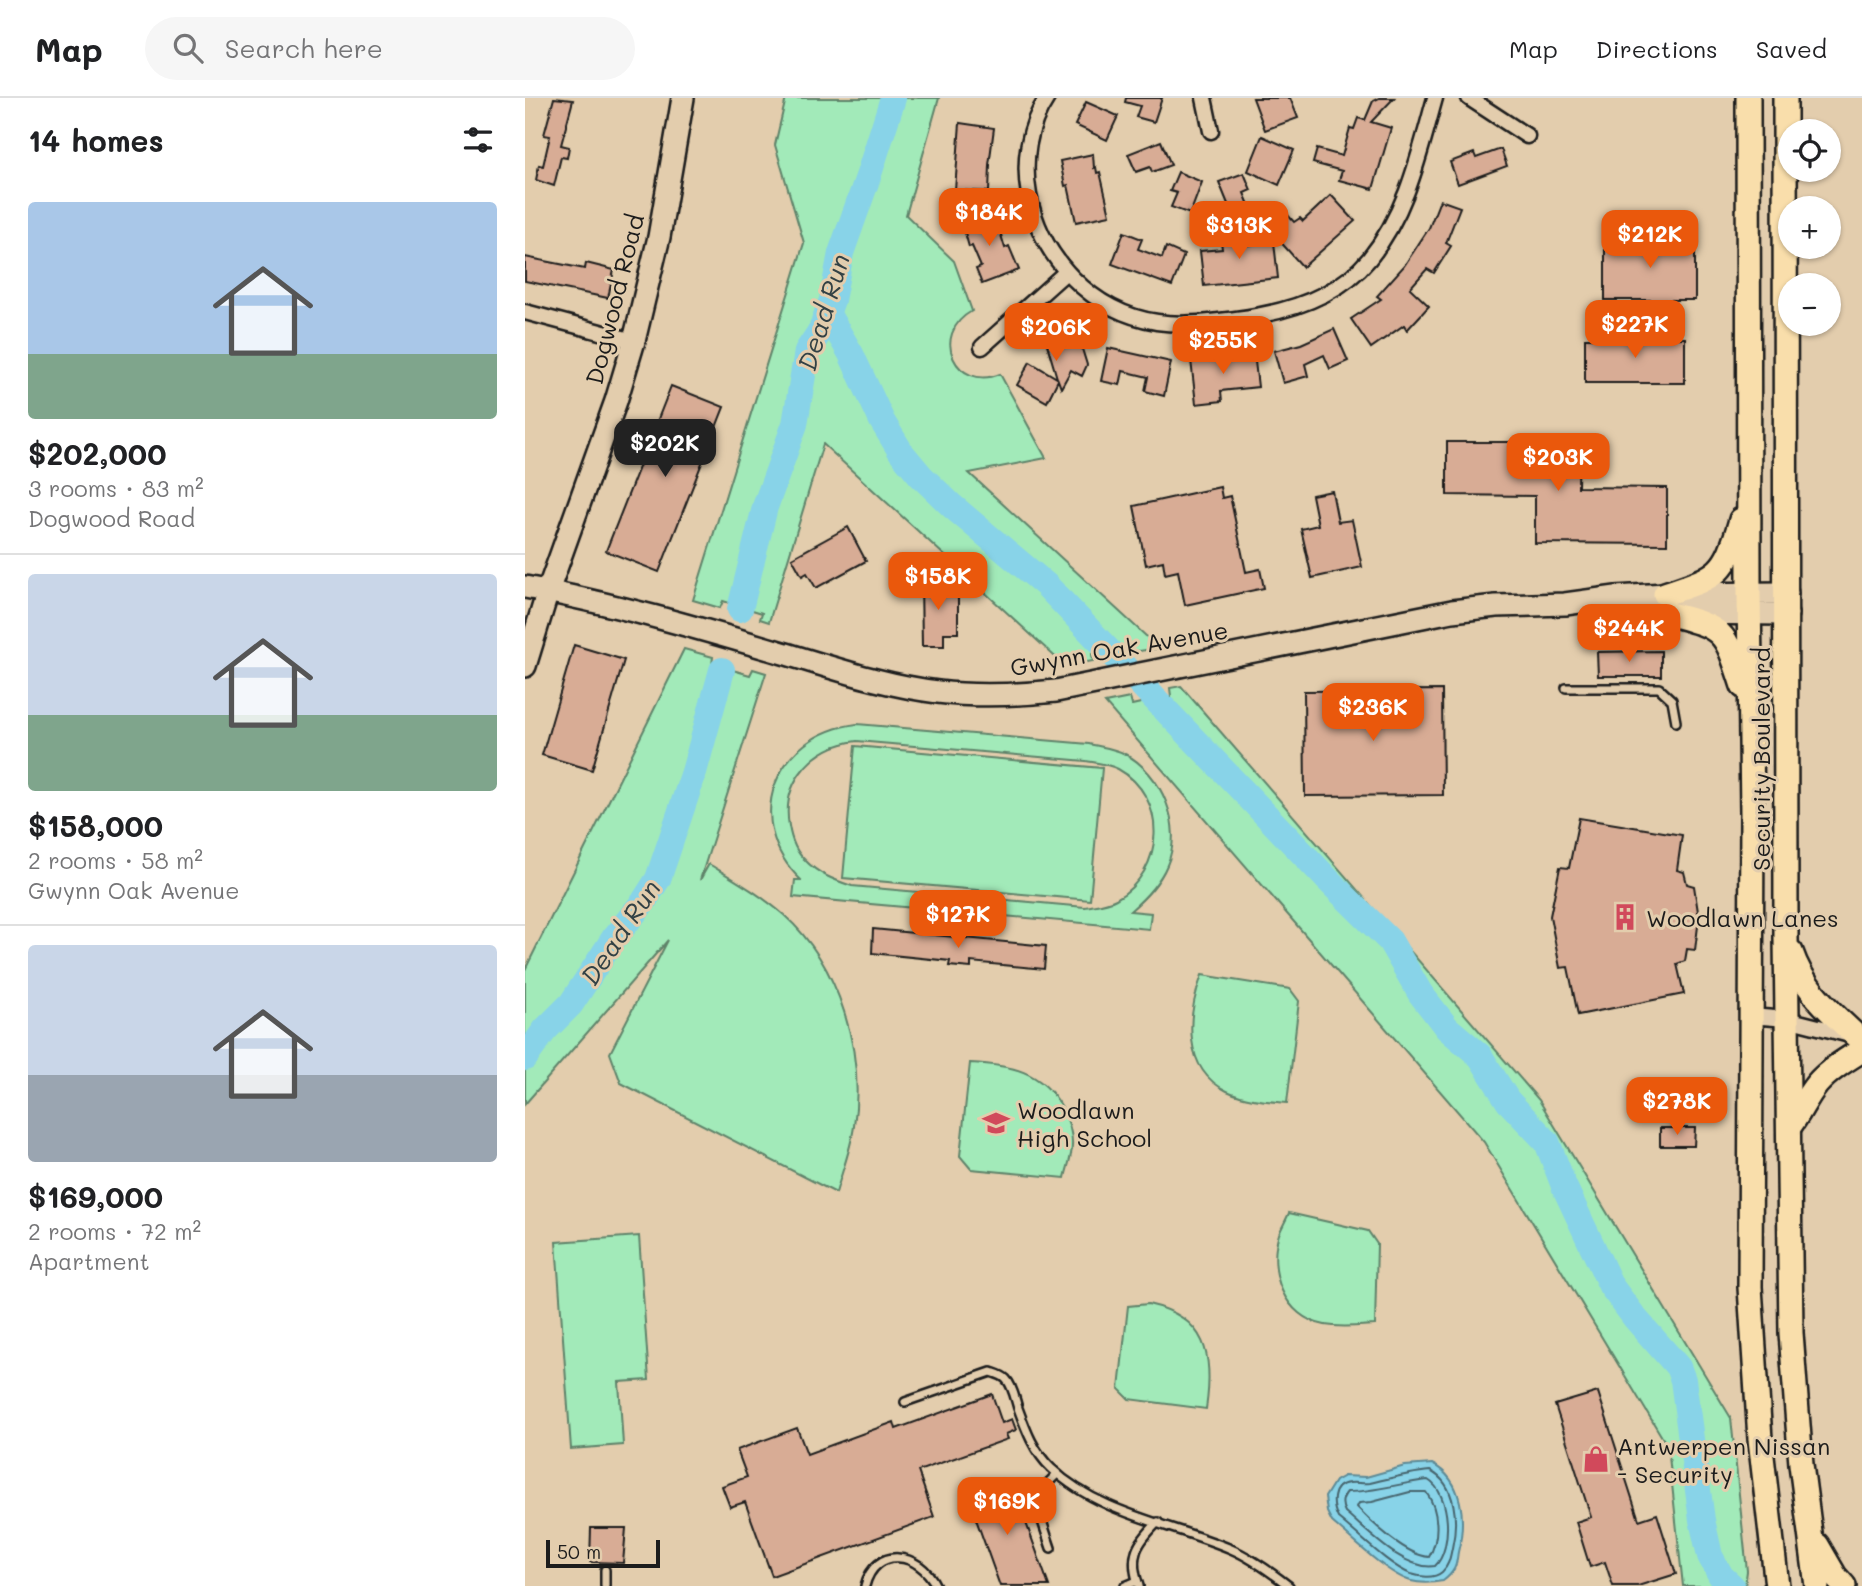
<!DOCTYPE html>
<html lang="en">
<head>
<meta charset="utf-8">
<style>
  :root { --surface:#fff; --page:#f6f6f6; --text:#202124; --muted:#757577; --line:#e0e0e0; --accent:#ea580c }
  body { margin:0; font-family:Mali,sans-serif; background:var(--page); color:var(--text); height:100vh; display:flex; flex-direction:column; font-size:26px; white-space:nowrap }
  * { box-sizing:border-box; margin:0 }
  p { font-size:23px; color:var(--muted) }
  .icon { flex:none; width:38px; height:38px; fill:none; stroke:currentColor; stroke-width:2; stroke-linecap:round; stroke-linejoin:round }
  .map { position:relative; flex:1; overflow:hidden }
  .side { display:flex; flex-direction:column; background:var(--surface); width:525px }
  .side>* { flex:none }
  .buttons { position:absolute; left:1253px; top:21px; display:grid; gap:14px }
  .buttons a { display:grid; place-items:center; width:63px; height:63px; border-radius:50%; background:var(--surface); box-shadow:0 2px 5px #0004; font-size:35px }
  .scale { position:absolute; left:21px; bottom:18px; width:114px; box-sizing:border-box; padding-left:7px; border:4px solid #1c1c1c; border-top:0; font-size:19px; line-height:24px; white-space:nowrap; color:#1c1c1c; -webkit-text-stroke:5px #e3cdad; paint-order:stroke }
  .price { position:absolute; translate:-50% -60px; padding:0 16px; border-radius:14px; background:var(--accent); color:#fff; font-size:23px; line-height:46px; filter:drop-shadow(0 2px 4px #0008) }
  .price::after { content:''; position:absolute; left:50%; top:42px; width:21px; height:16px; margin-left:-10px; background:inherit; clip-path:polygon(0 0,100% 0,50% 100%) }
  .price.current { background:#222; color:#fff }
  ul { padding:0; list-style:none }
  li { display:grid; align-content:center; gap:14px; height:371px; padding:0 28px }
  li+li { border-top:2px solid var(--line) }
  li span { display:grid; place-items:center; height:217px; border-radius:7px; color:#555 }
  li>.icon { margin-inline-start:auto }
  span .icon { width:126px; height:126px; fill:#fffc; stroke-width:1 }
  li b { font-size:30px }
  h2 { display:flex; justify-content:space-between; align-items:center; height:84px; padding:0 28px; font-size:30px }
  header { display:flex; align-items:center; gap:42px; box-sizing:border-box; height:98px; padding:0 35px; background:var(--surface); border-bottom:2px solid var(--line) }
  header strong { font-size:33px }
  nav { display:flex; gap:38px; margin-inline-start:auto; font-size:24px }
  .search { width:490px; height:63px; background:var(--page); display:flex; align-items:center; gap:18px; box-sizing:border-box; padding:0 24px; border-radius:38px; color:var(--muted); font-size:26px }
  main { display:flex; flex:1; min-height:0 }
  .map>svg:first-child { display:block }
  .green { fill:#a2eab9; stroke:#5f836a; stroke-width:2; fill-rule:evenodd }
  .water { fill:#88d3e8; stroke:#5d8a96; stroke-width:2 }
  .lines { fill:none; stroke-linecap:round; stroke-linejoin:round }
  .shore { stroke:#47656e; stroke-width:2 }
  .river { stroke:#88d3e8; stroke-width:26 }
  .building { fill:#d8ac95; stroke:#1c1c1c; stroke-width:2 }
  .lane-casing { stroke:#1c1c1c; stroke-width:12 }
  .street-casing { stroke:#1c1c1c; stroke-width:19 }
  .secondary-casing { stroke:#1c1c1c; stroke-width:26 }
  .primary-casing { stroke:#1c1c1c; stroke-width:28 }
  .lane { stroke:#e3cdad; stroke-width:7 }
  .street { stroke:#e3cdad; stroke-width:14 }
  .secondary { stroke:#e3cdad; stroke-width:21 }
  .primary { stroke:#f9deab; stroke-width:23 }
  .labels { text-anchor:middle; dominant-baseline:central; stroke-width:6; stroke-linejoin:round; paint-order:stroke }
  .street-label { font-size:24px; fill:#1c1c1c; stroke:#e3cdad }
  .poi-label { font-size:24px; fill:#1c1c1c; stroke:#e3cdad; text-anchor:start }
  .water-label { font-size:26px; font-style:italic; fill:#324145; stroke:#e3cdad }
</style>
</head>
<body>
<header>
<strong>Map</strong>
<div class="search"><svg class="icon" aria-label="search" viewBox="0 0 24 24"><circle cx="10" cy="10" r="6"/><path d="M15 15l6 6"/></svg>Search here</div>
<nav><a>Map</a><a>Directions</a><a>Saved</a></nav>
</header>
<main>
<section class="side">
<h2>14 homes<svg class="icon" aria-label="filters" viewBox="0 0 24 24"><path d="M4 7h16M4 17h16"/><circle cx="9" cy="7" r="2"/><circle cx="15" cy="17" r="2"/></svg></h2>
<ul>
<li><span style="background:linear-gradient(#a9c7e8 70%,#7fa58c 0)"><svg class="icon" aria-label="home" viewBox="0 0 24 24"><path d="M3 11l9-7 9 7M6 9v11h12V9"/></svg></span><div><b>$202,000</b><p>3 rooms · 83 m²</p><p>Dogwood Road</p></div></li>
<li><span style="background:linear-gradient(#c9d6e8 65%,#7fa58c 0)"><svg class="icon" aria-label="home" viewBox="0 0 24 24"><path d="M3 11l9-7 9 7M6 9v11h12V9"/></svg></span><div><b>$158,000</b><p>2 rooms · 58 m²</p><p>Gwynn Oak Avenue</p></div></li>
<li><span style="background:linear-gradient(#c9d6e8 60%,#9aa5b1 0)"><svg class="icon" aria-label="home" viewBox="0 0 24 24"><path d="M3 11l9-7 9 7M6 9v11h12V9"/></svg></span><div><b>$169,000</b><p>2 rooms · 72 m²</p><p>Apartment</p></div></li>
</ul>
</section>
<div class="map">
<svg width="1337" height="1488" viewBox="0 0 1337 1488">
  <rect width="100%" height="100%" fill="#e3cdad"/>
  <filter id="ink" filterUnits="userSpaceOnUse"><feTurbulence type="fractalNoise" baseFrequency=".0143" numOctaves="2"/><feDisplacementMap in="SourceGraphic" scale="14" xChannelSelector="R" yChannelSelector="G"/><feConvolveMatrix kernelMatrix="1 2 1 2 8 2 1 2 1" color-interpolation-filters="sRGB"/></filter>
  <g filter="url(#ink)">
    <g class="green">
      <path d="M261,0H414L381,117L429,163L447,213C404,237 431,294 475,276L521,360L444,375L634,550L608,554L606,547L567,556L568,563L540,568L298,346L244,524L235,521L237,515L198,503L195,510L168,502L279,145L250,47Z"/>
      <path d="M159,551L188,559L187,566L225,577L228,571L241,575L175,782L184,766C210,782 236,797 259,817C315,867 340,955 329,1028C326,1051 317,1073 311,1095L96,985L85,955L143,842L0,1006V872Z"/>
      <path d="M656,588L1014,1002L1206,1320L1222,1473L1220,1488H1158L1143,1349L959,1044L580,605L605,600L607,607L646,598L645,590Z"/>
      <path d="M332,626L564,646C576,649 589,650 600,656C637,675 659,729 642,767C634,786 620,800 605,813L626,815L624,831L268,799L270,782H276C215,723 250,636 332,626ZM332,643L561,663C572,665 583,666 593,671C644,699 640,774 591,801C582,806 570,807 560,809L327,788C309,782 293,776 280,762C271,754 266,740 264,728C256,683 289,648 332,643Z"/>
      <path d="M330,648L577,670L565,802L318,780Z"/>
      <path d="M677,877L765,891L774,903L762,1005C742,1003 721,1002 702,993C657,971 662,917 677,877Z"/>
      <path d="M445,965C485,967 517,972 538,1011C543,1022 548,1035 547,1048C547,1058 542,1070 540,1080L446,1071L435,1058Z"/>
      <path d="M764,1115L843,1133L852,1146L850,1227C833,1228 816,1230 800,1227C759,1220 742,1173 754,1136C757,1129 761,1122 764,1115Z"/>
      <path d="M114,1138L124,1282L94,1284L98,1347L46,1351L31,1144Z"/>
      <path d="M623,1206C682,1219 689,1257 681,1311L604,1301L594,1291L603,1208Z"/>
    </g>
    <path class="water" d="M907,1366C939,1382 941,1423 933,1454C932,1459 932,1466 929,1471C927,1475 922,1480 918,1483C907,1485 897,1486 886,1483C863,1477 826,1440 807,1424L802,1414L800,1399L810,1383L819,1378L841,1379L880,1368Z"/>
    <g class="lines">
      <g class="shore">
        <path d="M905,1373C932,1386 933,1425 927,1450C925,1459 924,1468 917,1474C909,1481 895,1479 886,1476C864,1468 832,1435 813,1420C807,1408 805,1387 824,1385C831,1384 838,1386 845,1385C866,1380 884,1375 905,1373Z"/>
        <path d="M903,1382C926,1395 928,1451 910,1468C879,1473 843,1433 820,1414C816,1407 816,1401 822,1394C850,1394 875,1385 903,1382Z"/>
        <path d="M885,1394H901C914,1412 915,1440 904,1459C881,1457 848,1426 832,1409L834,1405L847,1404Z"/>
      </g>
      <g class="river">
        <path d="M302,215L326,256L357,323L376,354L396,378L427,408L521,487L803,782L865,843L895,895L922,930L955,958L983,1003L1022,1044L1039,1088L1086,1188L1110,1220L1153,1269L1158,1282L1177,1422L1185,1458L1196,1478L1207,1488"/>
        <path d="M215,511L240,409L270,326L282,253L296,232L307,202L316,155L344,76L368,0"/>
        <path d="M0,960L20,932L46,906L89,840L119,803L133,781L169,674L197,572"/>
      </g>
    </g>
    <g class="building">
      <path d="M29,0L48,2L36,47L44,49L42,60L36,59L29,88L11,82L14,67L18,68L25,38L19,37Z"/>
      <path d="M601,0H637L629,24L611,19L615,8L600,4Z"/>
      <path d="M728,0H765L773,20L740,32Z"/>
      <path d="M854,0H869L846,24L866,30L848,91L814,82L817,73L788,65L792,51L817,58L825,30L829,31L833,20L840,22L848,3Z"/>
      <path d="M561,4L593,18L582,42L550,27Z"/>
      <path d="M435,25L469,30L464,67H465L464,94L430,92Z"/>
      <path d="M737,38L769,52L754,87L723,73Z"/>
      <path d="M636,43L646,67L627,74L625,69L611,74L603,56Z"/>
      <path d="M976,51L982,68L933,86L925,64L949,55L951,60Z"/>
      <path d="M568,56L569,70L571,69L572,75L575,74L585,117L551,124L543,87L540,88L535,63Z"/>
      <path d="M653,74L677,84L665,116L646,109L652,95L645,93Z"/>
      <path d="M719,75L726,92L719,95L725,109L707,116L694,84Z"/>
      <path d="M806,97L830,123L778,169L752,140L759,134L743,115L753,106L769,124L775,120L778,123Z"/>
      <path d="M915,102L935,109L921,145L926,148L909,175L902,171L885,190L904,208L882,232L879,227L846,250L826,221L856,201L852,198L879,168L904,130Z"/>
      <path d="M469,114L480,150L484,148L494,172L457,186L451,171L456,169L447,148L444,149L437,124Z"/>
      <path d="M719,133L721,147L749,144L753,180L679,188L675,153L697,151L695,135Z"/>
      <path d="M599,134L617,141L613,151L637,160L641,149L659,157L647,188L587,166Z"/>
      <rect x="1080" y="142" width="90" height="60"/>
      <path d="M0,159L60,171L61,165L89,172L83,200L0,183Z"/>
      <path d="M549,225L562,267L557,278L546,272L536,290L533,282L522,304L492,287L505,264L532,280L519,236Z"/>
      <path d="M809,231L823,263L805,271L799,257L780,266L783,278L758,285L749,253L776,246Z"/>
      <rect x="1060" y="240" width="100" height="45"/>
      <path d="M583,250L646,264L639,298L620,293L623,279L598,273L595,287L576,283Z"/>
      <path d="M729,255L733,289L696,293L697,303L671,306L666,262Z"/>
      <path d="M146,288L199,309L134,474L81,453Z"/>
      <path d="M922,344H1054L1053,389L1142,390V446L1010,445V398L922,397Z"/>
      <path d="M695,389L697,400L705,398L721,474L735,471L739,490L660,507L653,473L640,476L638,463L621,467L609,408Z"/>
      <path d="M807,393L813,424L827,422L837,469L787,480L776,431L793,427L787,397Z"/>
      <path d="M323,429L341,463L291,490L282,475L277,478L267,460Z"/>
      <path d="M396,482H421V488H433V535H419V548H397Z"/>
      <path d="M49,547L99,562L67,672L17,657Z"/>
      <path d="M1136,553V578H1073L1072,554Z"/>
      <path d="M917,592L918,697L780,698L779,593Z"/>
      <path d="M1054,720L1157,737L1152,772L1159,774L1162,786L1169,788L1174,820L1170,852L1162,851L1160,863L1152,866L1159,896L1053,917L1043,869L1035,870L1025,818L1035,769L1044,770Z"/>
      <path d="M348,831L521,848L519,871L446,864V870L424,868L425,863L347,855Z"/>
      <path d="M1135,1030H1170L1169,1048H1135Z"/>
      <path d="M1073,1294L1114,1422L1132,1416L1151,1476L1113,1488H1088L1080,1464L1065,1469L1051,1424L1066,1419L1030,1307Z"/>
      <path d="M467,1296L477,1325L487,1321L491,1332L481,1336L483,1341L393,1373L409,1419L247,1478L220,1404L205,1409L197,1388L222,1379L212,1352L272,1330L282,1356L369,1324L371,1331Z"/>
      <path d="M469,1382L474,1395L488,1389L524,1488H475L442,1396L458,1390L457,1387Z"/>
      <path d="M66,1430H101L98,1465L65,1464Z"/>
    </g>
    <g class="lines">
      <defs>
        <g id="lane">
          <path d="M1041,590H1134L1147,602L1151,624"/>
          <path d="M380,1304L466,1274C472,1276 477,1277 481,1281C488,1288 490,1301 493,1310C501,1332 509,1354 526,1370C574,1416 647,1426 706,1451C727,1460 746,1474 764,1488"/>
          <path d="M526,1450L509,1399L532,1376"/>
          <path d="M80,1488V1472"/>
          <path d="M340,1488C350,1448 394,1453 411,1488"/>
          <path d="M600,1488L612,1483"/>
          <path d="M614,1488C603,1458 612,1445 633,1424"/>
        </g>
        <g id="street">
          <path d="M522,0C503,28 498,64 504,97C516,160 567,214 632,224C658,228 685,224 711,221C759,215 812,200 844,161C882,114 894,57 910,0"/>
          <path d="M679,0L686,33"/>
          <path d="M944,0L1002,38"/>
          <path d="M0,214L109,243"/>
          <path d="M457,249L541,174"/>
          <path d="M1225,918L1262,921L1325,937"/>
        </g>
        <g id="secondary">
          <path d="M0,489C87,505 173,530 258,555C309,570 361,588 413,594C453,599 492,597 531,593L927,513L971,508L1040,506L1091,499L1140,496L1262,495"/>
          <path d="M1076,510L1142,515L1262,516"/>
          <path d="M0,568L23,493L91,303L109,243L134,139L158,0"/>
        </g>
        <g id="primary">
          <path d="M1223,0L1224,496L1227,715L1225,1189L1235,1341L1252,1488"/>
          <path d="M1260,0L1261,840L1266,1235L1276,1366L1292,1488"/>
          <path d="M1140,496C1193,478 1200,478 1216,422"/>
          <path d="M1142,515C1200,531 1199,530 1218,588"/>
          <path d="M1266,854C1279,892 1303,911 1331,938"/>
          <path d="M1264,1029C1275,1015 1281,999 1292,986C1304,972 1321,962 1337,952"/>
          <path d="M1292,1447L1310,1478L1319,1488"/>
        </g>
      </defs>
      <use href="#lane" class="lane-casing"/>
      <use href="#street" class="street-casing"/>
      <use href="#secondary" class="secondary-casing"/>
      <use href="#primary" class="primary-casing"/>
      <use href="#lane" class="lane"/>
      <use href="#street" class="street"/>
      <use href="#secondary" class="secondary"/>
      <use href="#primary" class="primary"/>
    </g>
  </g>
  <defs>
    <symbol id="building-bare" viewBox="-9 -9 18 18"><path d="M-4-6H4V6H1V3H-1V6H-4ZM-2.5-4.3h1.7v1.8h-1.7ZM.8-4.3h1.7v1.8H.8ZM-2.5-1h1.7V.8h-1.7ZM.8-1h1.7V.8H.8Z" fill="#d1495b" stroke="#e3cdad" stroke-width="2.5" paint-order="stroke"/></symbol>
    <symbol id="school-bare" viewBox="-9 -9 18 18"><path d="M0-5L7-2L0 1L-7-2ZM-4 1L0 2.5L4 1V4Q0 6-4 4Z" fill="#d1495b" stroke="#e3cdad" stroke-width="2.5" paint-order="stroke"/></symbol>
    <symbol id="shop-bare" viewBox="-9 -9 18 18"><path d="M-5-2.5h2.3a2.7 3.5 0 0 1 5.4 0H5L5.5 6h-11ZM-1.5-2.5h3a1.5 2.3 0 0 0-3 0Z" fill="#d1495b" stroke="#e3cdad" stroke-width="2.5" paint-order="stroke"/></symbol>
  </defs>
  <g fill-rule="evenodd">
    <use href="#building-bare" x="1081" y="800" width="38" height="38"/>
    <use href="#school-bare" x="452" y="1006" width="38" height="38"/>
    <use href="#shop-bare" x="1052" y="1342" width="38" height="38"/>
  </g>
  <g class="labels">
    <g class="street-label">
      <text transform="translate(89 201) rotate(-76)">Dogwood Road</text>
      <text transform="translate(594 550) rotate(-10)">Gwynn Oak Avenue</text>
      <text transform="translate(1235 661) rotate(-90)">Security Boulevard</text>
    </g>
    <g class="poi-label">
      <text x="1121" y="819">Woodlawn Lanes</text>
      <text x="492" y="1011">Woodlawn<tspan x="492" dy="28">High School</tspan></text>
      <text x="1092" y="1347">Antwerpen Nissan<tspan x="1092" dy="28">- Security</tspan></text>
    </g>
    <g class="water-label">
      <text transform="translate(298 214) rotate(-73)">Dead Run</text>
      <text transform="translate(95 834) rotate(-56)">Dead Run</text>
    </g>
  </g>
</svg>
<div class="buttons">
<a><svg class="icon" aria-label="locate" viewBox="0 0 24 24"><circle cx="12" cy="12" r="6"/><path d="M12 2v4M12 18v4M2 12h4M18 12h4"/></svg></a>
<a>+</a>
<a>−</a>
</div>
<div class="scale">50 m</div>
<b class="price" style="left:464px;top:150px">$184K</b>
<b class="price" style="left:714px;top:163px">$313K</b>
<b class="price" style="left:1125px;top:172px">$212K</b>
<b class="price" style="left:1110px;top:262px">$227K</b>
<b class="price" style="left:531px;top:265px">$206K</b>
<b class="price" style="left:698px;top:278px">$255K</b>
<b class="price current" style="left:140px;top:381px">$202K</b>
<b class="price" style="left:1033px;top:395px">$203K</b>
<b class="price" style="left:413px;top:514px">$158K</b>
<b class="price" style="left:1104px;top:566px">$244K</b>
<b class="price" style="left:848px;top:645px">$236K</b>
<b class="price" style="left:433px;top:852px">$127K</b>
<b class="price" style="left:1152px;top:1039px">$278K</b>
<b class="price" style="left:482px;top:1439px">$169K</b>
</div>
</main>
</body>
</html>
